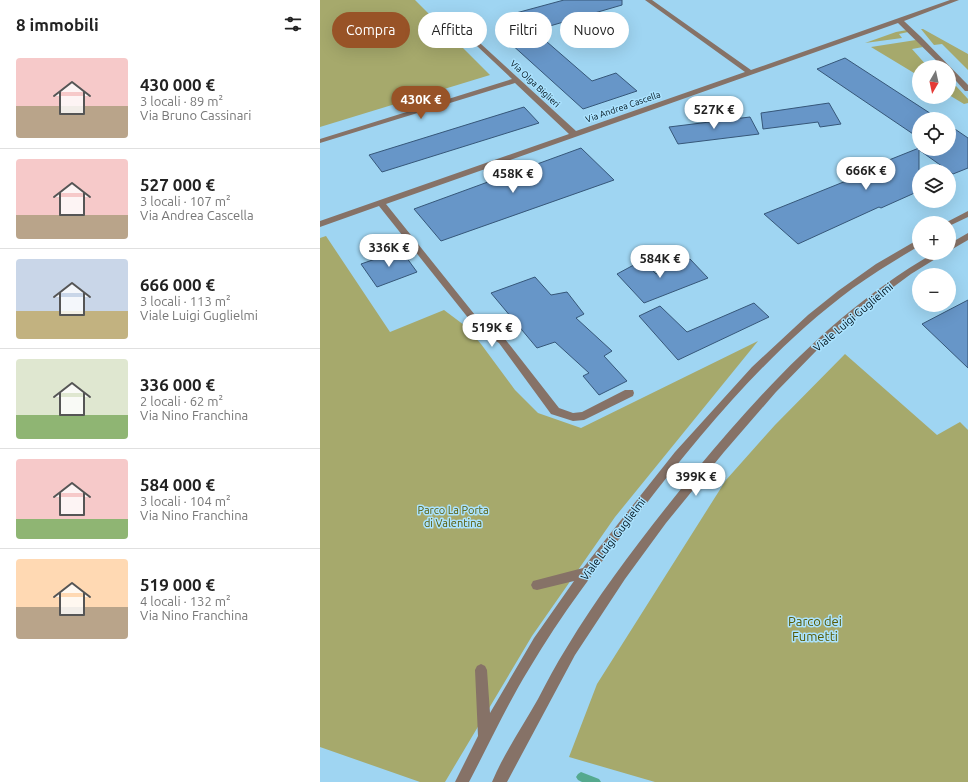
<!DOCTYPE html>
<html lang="it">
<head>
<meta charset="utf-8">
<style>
  :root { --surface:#fff; --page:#f6f6f6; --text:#222; --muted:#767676; --line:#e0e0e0; --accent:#985327 }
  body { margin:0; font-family:Ubuntu,sans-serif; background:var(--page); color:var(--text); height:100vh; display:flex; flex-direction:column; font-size:15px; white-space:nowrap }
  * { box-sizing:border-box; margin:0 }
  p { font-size:13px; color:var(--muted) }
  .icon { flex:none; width:22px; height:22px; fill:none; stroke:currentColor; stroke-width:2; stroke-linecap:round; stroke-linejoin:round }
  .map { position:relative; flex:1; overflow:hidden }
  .details { display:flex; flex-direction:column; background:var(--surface); width:320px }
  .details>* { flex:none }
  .banner { position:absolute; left:12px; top:12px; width:380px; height:36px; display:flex; gap:8px }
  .needle { width:26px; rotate:189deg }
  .buttons { position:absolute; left:592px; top:60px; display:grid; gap:8px }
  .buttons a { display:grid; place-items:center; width:44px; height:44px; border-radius:50%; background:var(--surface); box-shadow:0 4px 16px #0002; font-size:20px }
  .price { position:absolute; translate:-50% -34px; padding:0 9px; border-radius:14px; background:#fff; color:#222; font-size:13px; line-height:26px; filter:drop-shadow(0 1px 2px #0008) }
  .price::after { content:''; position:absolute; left:50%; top:24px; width:12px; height:9px; margin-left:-6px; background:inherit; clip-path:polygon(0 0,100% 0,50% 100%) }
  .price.selected { background:var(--accent); color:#fff }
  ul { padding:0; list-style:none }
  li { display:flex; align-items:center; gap:12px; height:100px; padding:0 16px }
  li+li { border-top:1px solid var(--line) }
  li span { display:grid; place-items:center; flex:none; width:112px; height:80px; border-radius:4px; color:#555 }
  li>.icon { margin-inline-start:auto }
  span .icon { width:48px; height:48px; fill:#fffc; stroke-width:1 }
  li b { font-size:17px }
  h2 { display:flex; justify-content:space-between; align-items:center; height:48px; padding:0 16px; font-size:17px }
  .chip { padding:0 14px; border-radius:18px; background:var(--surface); box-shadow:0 4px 16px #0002; font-size:14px; line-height:36px }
  .chip.selected { background:var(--accent); color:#fff }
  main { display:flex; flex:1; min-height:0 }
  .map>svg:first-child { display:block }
  .green { fill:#a6a96c }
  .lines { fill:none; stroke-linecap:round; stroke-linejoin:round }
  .stream { fill:#55a98f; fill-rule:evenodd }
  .building { fill:#6796c8; stroke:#365779 }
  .minor { fill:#867267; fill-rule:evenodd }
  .labels { text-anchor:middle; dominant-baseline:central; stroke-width:3; stroke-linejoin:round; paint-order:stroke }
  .far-street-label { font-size:9px; fill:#01141e; stroke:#abe3ff }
  .street-label { font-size:11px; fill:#01141e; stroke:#abe3ff }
  .park-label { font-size:11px; fill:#585a04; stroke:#abe3ff }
  .near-park-label { font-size:13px; fill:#585a04; stroke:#abe3ff }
</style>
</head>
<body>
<main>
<section class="details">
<h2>8 immobili<svg class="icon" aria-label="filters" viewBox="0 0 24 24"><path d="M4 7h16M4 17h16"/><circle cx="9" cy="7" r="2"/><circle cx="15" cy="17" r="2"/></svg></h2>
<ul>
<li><span style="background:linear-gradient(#f6c9c9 60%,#b9a48a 0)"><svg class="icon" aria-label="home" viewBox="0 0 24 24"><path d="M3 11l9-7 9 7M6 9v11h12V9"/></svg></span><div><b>430 000 €</b><p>3 locali · 89 m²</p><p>Via Bruno Cassinari</p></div></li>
<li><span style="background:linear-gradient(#f6c9c9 70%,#b9a48a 0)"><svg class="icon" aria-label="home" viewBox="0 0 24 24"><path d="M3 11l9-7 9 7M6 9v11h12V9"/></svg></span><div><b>527 000 €</b><p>3 locali · 107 m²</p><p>Via Andrea Cascella</p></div></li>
<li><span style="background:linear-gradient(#c9d6e8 65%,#c2b280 0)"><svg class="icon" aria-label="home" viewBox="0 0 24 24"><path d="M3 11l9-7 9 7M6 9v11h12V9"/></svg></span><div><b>666 000 €</b><p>3 locali · 113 m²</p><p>Viale Luigi Guglielmi</p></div></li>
<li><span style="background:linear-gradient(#dfe7d0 70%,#8fb573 0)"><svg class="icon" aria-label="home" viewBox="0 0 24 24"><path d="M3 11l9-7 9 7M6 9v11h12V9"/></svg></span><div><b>336 000 €</b><p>2 locali · 62 m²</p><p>Via Nino Franchina</p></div></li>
<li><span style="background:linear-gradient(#f6c9c9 75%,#8fb573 0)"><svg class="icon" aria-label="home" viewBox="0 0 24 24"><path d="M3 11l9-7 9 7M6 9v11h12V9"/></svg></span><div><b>584 000 €</b><p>3 locali · 104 m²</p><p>Via Nino Franchina</p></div></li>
<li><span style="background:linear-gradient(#ffd9b3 60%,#b9a48a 0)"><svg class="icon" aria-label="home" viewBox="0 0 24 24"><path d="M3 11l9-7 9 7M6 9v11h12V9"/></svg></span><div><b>519 000 €</b><p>4 locali · 132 m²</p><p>Via Nino Franchina</p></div></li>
</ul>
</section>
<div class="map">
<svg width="648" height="782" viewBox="0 0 648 782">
  <rect width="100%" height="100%" fill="#9fd5f2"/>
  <g class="green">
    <path d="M0,0H95L170,75L0,127Z"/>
    <path d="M601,29H603L648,54V70L622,44L614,45Z"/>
    <path d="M587,30L588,32L579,34L582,38L545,43L576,32Z"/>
    <path d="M596,40L603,47L592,49L608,67H599V76L551,47Z"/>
    <path d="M636,86L648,99V103L644,104L629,95V87Z"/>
    <path d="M6,236L70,332L124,310L144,325L161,344L195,390L218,413L261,428L438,341L295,517L212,636L125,782H100L0,747V238Z"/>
    <path d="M525,354L617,435L640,422L648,430V782H335L249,757L277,684L406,480L455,425Z"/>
  </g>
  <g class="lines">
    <path class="stream" d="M261,772L279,779L281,782H262L258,780L256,777L258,774Z"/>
  </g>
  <g class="building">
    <path d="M244,0H302V5L216,30L196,13Z"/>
    <path d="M219,35L272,81L296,73L317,91L263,109L190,43Z"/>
    <path d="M525,58L619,119H599V138L497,69Z"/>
    <path d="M509,103L521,124L500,127L498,122L443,129L441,113Z"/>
    <path d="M204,107L219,123L62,172L49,155Z"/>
    <path d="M430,117L439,134L358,144L349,127Z"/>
    <path d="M629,125L648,138V168L633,174L599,150V191L561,208L559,207L478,244L444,214L526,181L524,178L599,148L629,149Z"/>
    <path d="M261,148L294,180L121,241L94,209Z"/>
    <path d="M81,250L97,272L57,287L41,264Z"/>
    <path d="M370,259L388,278L324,303L297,274L323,260L336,274Z"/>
    <path d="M215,277L231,295L247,292L264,314L256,318L292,351L284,356L307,381L279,395L263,376L269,373L235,342L217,348L171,293Z"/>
    <path d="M648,300V368L602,324Z"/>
    <path d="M434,303L449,317L358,360L319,316L340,306L367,332Z"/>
  </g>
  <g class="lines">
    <g class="minor">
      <path d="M325,0H332L431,70L630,0H639L584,21L601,37L648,85V91H645L629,73V67H623L578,23L66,204L163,325L185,339L239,408L253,413L262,412L305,390H313L314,393L313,396L264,420L253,421L231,414L179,343L157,329L59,206L0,227V221L249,134L195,83L0,143V139L192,79L124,15V13L126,12L256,131L425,72Z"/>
      <path d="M648,211V217L629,226V223H625Z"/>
      <path d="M648,233V240L629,251V244Z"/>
      <path d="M599,239V246C577,259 554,273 533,288C448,351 380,434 316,517C278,566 241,615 209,669C187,705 169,744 149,782H135L158,736L155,670L157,666L161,664L165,666L167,670L170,713L214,638L254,581L217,590L213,589L211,585L213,581L263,568L355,452L432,367L488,315L518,291L556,264Z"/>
      <path d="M614,253H625L591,274L549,305L498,349L456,392L404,452L346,523L305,579L255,655L187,782H172C184,753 203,726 218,699C227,682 236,664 247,647C285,584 331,526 377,469C446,386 520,307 614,253Z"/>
    </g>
  </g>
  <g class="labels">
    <g class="far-street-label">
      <text transform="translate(215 84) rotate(43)">Via Olga Biglieri</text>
      <text transform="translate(303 107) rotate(-19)">Via Andrea Cascella</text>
    </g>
    <g class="street-label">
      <text transform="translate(533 317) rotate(-40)">Viale Luigi Guglielmi</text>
      <text transform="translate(293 539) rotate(-53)">Viale Luigi Guglielmi</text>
    </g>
    <g class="park-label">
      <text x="133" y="510">Parco La Porta<tspan x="133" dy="13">di Valentina</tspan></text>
    </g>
    <g class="near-park-label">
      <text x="495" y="621">Parco dei<tspan x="495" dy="15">Fumetti</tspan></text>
    </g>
  </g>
</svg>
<div class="buttons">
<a><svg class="needle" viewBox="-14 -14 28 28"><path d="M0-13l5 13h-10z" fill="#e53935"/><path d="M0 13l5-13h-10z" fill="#767676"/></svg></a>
<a><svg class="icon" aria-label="locate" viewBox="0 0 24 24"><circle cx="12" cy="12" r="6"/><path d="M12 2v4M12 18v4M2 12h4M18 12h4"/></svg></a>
<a><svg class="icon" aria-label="layers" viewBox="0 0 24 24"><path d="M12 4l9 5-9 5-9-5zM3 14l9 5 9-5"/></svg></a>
<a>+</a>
<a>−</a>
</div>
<b class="price selected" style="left:101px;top:120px">430K €</b>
<b class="price" style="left:394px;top:130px">527K €</b>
<b class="price" style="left:546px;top:191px">666K €</b>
<b class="price" style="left:193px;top:194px">458K €</b>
<b class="price" style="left:69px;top:268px">336K €</b>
<b class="price" style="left:340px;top:279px">584K €</b>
<b class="price" style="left:172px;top:348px">519K €</b>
<b class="price" style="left:376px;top:497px">399K €</b>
<div class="banner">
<a class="chip selected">Compra</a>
<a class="chip">Affitta</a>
<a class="chip">Filtri</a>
<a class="chip">Nuovo</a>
</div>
</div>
</main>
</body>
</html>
